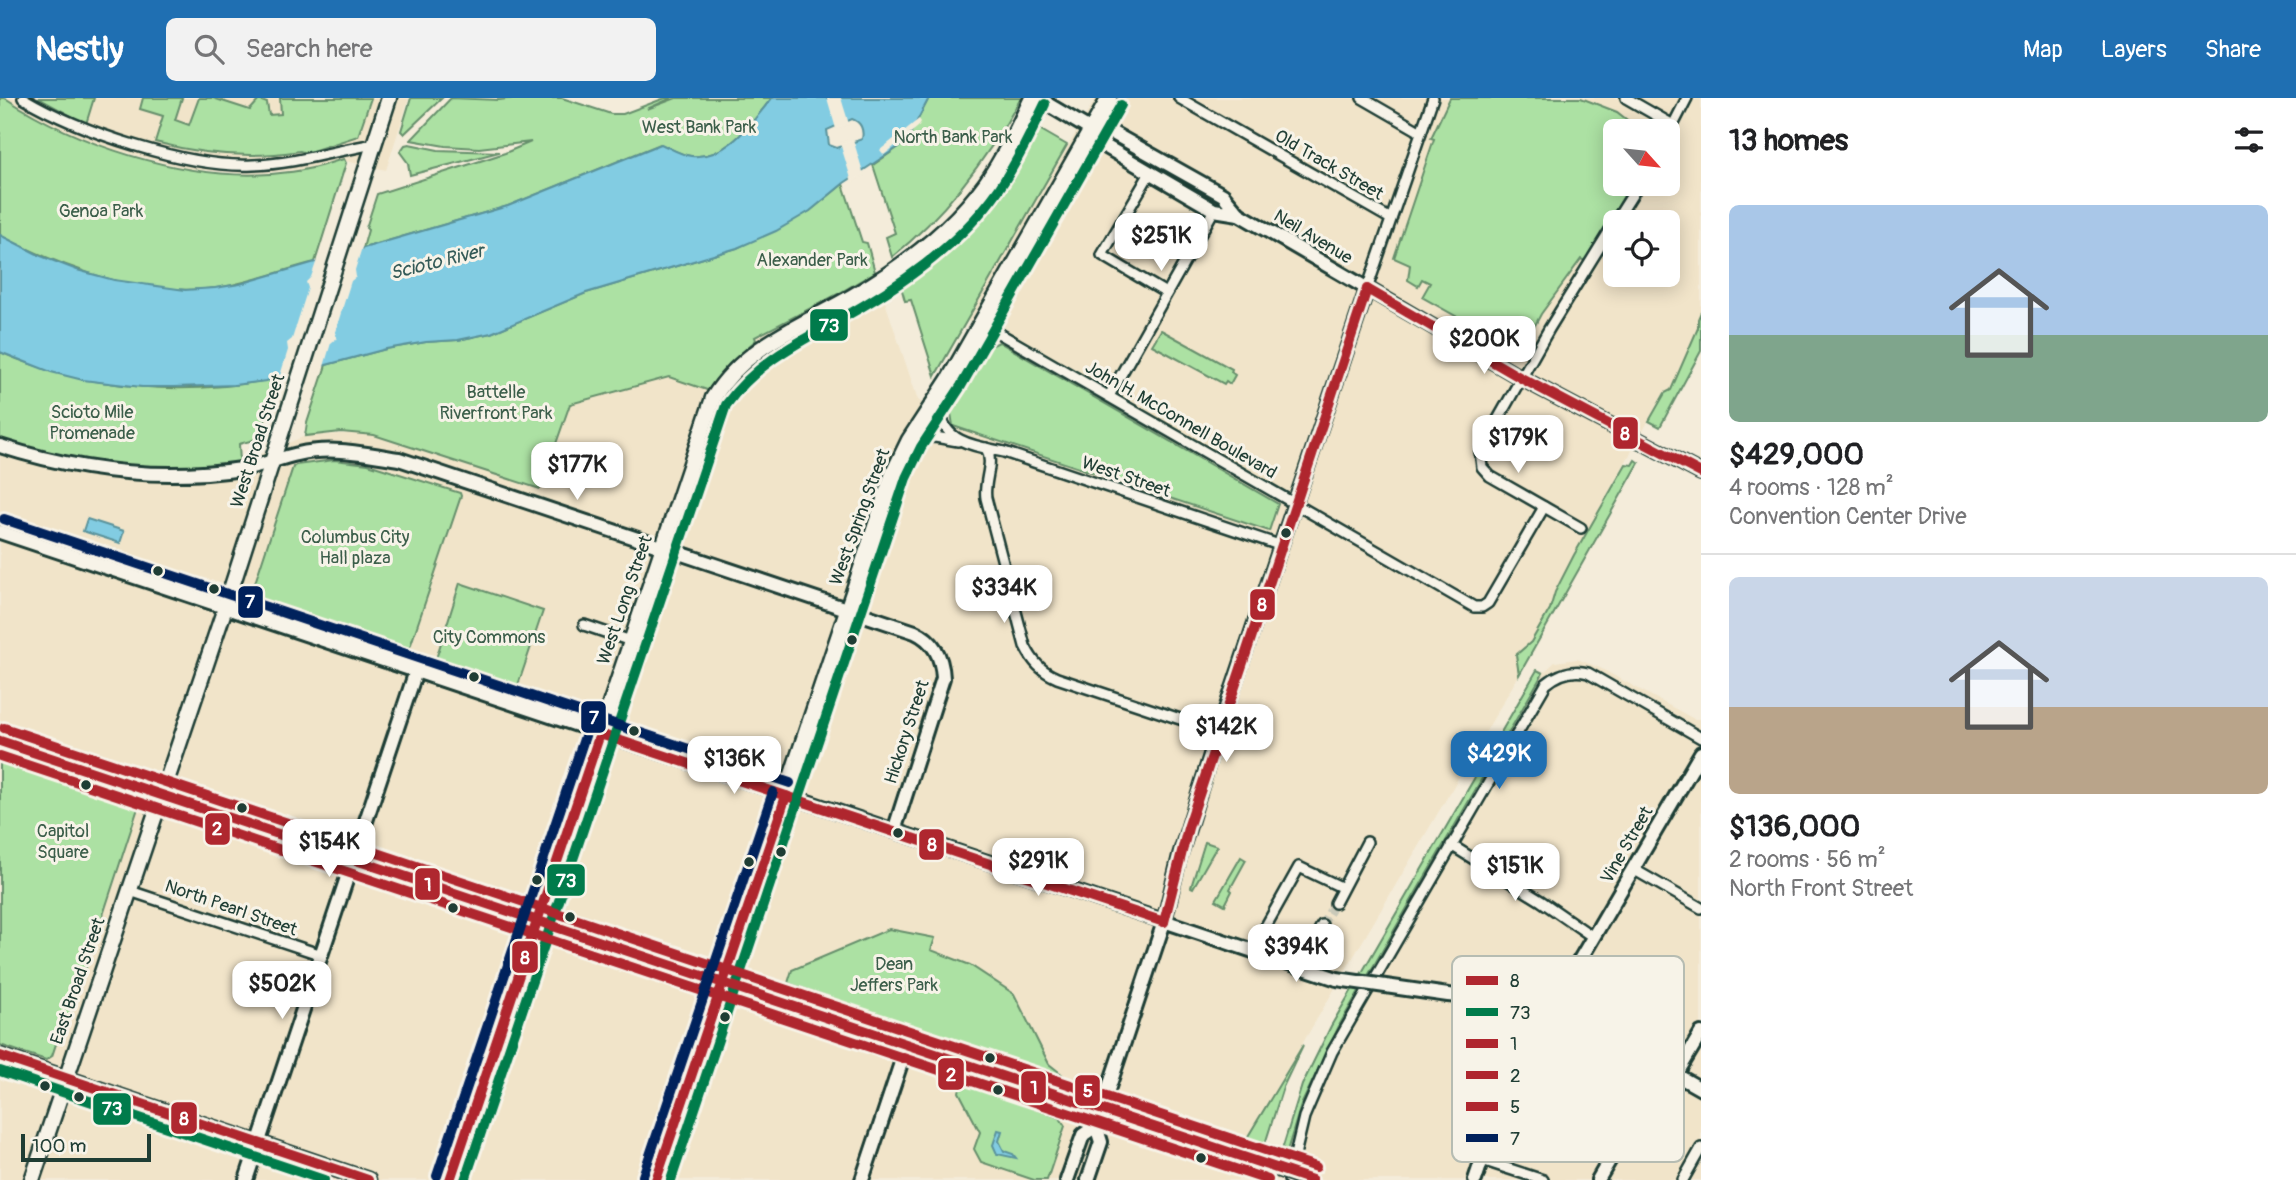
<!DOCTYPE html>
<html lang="en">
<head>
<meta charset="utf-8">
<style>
  :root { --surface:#fff; --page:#f2f2f2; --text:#202124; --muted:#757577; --line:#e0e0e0; --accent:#1f6fb2 }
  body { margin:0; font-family:Pangolin,sans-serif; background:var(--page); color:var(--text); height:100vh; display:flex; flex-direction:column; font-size:26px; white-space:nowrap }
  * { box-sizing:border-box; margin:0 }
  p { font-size:23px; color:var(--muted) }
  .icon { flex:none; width:38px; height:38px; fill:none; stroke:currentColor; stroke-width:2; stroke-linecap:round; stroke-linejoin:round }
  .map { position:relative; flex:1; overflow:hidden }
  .side { display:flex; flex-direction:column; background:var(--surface); width:595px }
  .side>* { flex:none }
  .needle { width:46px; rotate:117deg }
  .buttons { position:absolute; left:1603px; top:21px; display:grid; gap:14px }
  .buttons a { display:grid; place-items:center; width:77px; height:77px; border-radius:10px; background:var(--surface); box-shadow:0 4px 18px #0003; font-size:35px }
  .scale { position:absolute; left:21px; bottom:18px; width:130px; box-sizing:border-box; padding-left:7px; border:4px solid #1f3d34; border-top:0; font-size:19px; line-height:24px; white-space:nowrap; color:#1f3d34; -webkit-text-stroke:5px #f7f3e8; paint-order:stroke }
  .price { position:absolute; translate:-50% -60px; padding:0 16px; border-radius:14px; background:#fff; color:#222; font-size:23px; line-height:46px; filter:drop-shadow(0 2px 4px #0008) }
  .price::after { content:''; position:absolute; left:50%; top:42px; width:21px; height:16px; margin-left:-10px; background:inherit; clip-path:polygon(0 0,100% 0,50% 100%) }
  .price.active { background:var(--accent); color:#fff }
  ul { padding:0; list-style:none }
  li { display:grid; align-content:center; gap:14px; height:371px; padding:0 28px }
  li+li { border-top:2px solid var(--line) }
  li span { display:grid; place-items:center; height:217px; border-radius:10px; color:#555 }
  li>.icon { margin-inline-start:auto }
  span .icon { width:126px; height:126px; fill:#fffc; stroke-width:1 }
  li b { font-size:30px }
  h2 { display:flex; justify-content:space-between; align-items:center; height:84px; padding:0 28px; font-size:30px }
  header { display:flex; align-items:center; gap:42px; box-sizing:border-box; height:98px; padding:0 35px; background:var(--accent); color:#fff }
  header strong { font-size:33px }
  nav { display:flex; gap:38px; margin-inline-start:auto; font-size:24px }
  .search { width:490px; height:63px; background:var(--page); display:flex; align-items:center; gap:18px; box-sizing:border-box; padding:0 24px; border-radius:10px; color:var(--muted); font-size:26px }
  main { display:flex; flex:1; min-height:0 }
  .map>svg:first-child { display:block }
  .built { fill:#f1e4c9; fill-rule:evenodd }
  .green { fill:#ace1a3; stroke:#668f6c; stroke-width:2 }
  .water { fill:#82cce2; stroke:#5a939c; stroke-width:2; fill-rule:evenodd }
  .pier { fill:#f4ecda }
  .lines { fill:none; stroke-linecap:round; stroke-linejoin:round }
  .street-tunnel { stroke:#c9c9b9; stroke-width:9; stroke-dasharray:9 4.5; stroke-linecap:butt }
  .street-casing { stroke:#1f3d34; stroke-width:14 }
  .secondary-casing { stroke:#1f3d34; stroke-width:18 }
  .primary-casing { stroke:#1f3d34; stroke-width:19 }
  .street { stroke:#f7f3e8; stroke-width:9 }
  .secondary { stroke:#f7f3e8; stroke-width:12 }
  .primary { stroke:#f7f3e8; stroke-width:14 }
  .secondary-bridge-casing { stroke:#1f3d34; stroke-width:18; stroke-linecap:butt }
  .primary-bridge-casing { stroke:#1f3d34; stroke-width:19; stroke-linecap:butt }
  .secondary-bridge { stroke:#f7f3e8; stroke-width:12 }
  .primary-bridge { stroke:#f7f3e8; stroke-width:14 }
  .bus-1-casing { stroke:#f7f3e8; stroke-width:16 }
  .bus-2-casing { stroke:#f7f3e8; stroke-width:16 }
  .bus-3-casing { stroke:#f7f3e8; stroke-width:16 }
  .bus-4-casing { stroke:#f7f3e8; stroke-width:16 }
  .bus-5-casing { stroke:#f7f3e8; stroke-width:16 }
  .bus-6-casing { stroke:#f7f3e8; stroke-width:16 }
  .bus-1 { stroke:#af272f; stroke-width:10 }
  .bus-2 { stroke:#007b4b; stroke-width:10 }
  .bus-3 { stroke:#af272f; stroke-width:10 }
  .bus-4 { stroke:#af272f; stroke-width:10 }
  .bus-5 { stroke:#af272f; stroke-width:10 }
  .bus-6 { stroke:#00205b; stroke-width:10 }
  .bus-dot { fill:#1f3d34; stroke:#f7f3e8; stroke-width:2.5 }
  .labels { text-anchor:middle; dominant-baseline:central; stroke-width:6; stroke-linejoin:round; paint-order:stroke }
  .park-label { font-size:18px; fill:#3b5e4a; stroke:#f7f3e8 }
  .street-label { font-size:18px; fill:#1f3d34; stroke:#f7f3e8 }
  .water-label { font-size:19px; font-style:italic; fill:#335a57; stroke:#f7f3e8 }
  .key { fill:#f7f3e8; stroke:#b6bcb2; stroke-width:2 }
  .key-label { font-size:19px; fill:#1f3d34 }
  .line-badge { stroke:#f7f3e8; stroke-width:2.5 }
  .badge-label { font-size:19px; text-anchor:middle; font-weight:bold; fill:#fff }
</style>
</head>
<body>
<header>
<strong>Nestly</strong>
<div class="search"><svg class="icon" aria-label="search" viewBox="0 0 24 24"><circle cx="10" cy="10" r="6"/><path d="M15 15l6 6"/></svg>Search here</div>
<nav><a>Map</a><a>Layers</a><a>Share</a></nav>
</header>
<main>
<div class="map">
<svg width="1701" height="1082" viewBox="0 0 1701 1082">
  <rect width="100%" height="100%" fill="#f4ecda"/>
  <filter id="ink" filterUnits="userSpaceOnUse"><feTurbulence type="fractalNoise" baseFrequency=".0143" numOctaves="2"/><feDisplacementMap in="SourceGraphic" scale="14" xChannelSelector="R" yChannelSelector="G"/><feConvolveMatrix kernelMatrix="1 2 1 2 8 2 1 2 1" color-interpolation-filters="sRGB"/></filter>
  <g filter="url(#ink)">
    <g class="built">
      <path d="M5,0H409L386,72L341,62L307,71L252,76L189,71L112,51L56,30Z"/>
      <path d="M1096,0H1701V214L1698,221V230L1671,292L1664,295L1574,457L1555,494L1550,511L1531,544L1516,557L1519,577L1247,1040L1287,1053L1301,1007L1340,926L1543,575L1555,564L1577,561L1600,570L1694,621H1701V1082H0V342L210,369L240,365L305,338L355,335L374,337L397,344L540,391L570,306L669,279L710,293L729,266L756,242L755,240L838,196L875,174L918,302L953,328L1269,433L1278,406L999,244L967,222ZM1615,33H1668V86H1615ZM1615,124H1668V177H1615Z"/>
    </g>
    <g class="green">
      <path d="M0,0H5C77,47 182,82 270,76C282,75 295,74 307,71C320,69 331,64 344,61L346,65L315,164C282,172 250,185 216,190C143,199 69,172 5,140L0,137Z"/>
      <path d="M38,0H94L86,26Z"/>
      <path d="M143,0H182L175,22L189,27L199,0H213L250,12L259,2L267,5L269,17L281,16L280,0H371L358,38L306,55L300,53C250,61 204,57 155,44L163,18L140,11Z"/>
      <path d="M411,0H442L404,36L401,33Z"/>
      <path d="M451,0L499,2L514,0H562L611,16H623L665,0H672L647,11L676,0H772C752,24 727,62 691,58C681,57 670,50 660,46L508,108L363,150L368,132L366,130L377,96L505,55L531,44L479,50L445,48L411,42Z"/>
      <path d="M929,0H1021C987,61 947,115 892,159L886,139L895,135L873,67L906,44Z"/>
      <path d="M1450,0H1581L1617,14L1631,25L1637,33H1615V86H1631L1585,163L1581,161L1541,216L1524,248L1512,238L1497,232L1493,239L1422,199L1430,185L1422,181L1418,188L1408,182L1410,167L1394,160L1434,41L1431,40Z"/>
      <path d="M1034,28L1067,47L935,278L911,202L905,203L900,185C916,173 934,162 949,149C982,119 1013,68 1034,28Z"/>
      <path d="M409,46L438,52L499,54L410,77L408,65L400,54L405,47Z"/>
      <path d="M843,86L862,144L867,145L875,174L838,196L755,239L756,242L729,266L710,293L669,279L570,306L540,391L374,337L341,334L305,338L307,325L326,267L386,251L426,244L458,242L491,235L586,195L737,150L810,113Z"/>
      <path d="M1701,214V253L1660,329L1649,323L1665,295L1671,292L1698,230V221Z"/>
      <path d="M1161,232L1232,271L1231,274L1235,277L1230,286L1226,283L1224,286L1152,247Z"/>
      <path d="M999,244L1278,406L1269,433L953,328L951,315L987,250Z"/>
      <path d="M0,254C87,292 186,299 278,280L261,336L256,337L254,342L239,346L240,365C184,373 124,373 68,362C45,357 22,349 0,342Z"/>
      <path d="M334,362L368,366L460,395L461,398L409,552L406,555L252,503L250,500L293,369L296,367Z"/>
      <path d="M1635,362L1639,365L1519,577L1516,557L1531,544L1550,511L1555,494L1574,457L1626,366L1632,367Z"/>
      <path d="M460,485L543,513L516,593L435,564Z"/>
      <path d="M1537,572L1543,575L1340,926L1301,1007L1287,1053L1282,1052L1302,987L1331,928Z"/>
      <path d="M0,655L133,699L139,707L69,921L62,928L52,958L46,962L0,947Z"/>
      <path d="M1205,744L1217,748L1193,790L1191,789Z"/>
      <path d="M1241,759L1246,762L1230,791L1232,793L1225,807L1216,802Z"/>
      <path d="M889,831L935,840L931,852L970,867L1014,896L1049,966L1068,981L788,885L792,872Z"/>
      <path d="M1303,947L1283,989L1265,1046L1247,1040Z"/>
      <path d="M961,985L1060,1020L1065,1028L1047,1082H1034L981,1064L974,1051L980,1034L959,994Z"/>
    </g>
    <g class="water">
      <path d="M772,0H929L906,44L844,85L810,113L776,133L737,150L586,195L491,235L458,242L426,244L386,251L266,283L234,287L174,289H142L83,282L51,274L0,254V137L41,158L77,172L114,182L185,192L215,190L240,186L508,108L661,46C670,50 681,57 691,58C727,62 752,24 772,0ZM852,21C861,24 864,32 862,41L837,50L829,47L827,32Z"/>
      <path d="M87,421L124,433L120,445L83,433Z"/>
      <path d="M998,1032L1002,1033L999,1043L1004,1053L1013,1056L1016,1060L997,1056L993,1047Z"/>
    </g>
    <g class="pier">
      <path d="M827,0H841L849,26L836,31Z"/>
      <path d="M919,21L921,24L918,29L884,57L880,52Z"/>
      <path d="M853,41L864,77L852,84L840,45Z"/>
      <path d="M363,146L355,172L356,179L351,183L335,234L337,240L331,245L323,272L278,284L288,252L287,245L292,241L308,190L306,184L311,179L318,159Z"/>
    </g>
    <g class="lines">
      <path class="street-tunnel" d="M1322,827L1335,805"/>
      <defs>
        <g id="street">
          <path d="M23,0C80,34 187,70 253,67C294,66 334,53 374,46"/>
          <path d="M1179,0L1391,121"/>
          <path d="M1362,0L1421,34"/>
          <path d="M1626,0L1673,27"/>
          <path d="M1668,37L1687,0"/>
          <path d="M1150,75L1102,157L1166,195"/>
          <path d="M1615,124L1639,86"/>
          <path d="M1367,191L1433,0"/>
          <path d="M981,225L1474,509H1482L1488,505L1544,409"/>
          <path d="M945,291C944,298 941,307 941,314C943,346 981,349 1004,354L1282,448"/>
          <path d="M1109,298L1214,112"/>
          <path d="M910,340L935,339L958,343"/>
          <path d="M986,350C995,365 983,383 986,400L1025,548C1033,564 1041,573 1057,580L1219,634"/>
          <path d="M1581,430L1490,378L1482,369L1480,353L1549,231L1615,124"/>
          <path d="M584,527L631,543"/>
          <path d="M1451,747L1541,803L1593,839"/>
          <path d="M1633,771L1701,810"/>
          <path d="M130,793L322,857"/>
          <path d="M1335,805L1367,744"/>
          <path d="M1252,853L1299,769L1341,789"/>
          <path d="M1299,869L1322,827"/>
          <path d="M1482,1062L1543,1082"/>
          <path d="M1289,1082L1304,1019L1332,954L1546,586C1558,576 1573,571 1588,575L1701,640"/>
          <path d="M1683,1082L1701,1050"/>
        </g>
        <g id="secondary">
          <path d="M1037,0L1091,32L1103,47L1214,112L1239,116"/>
          <path d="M1091,32L1111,34L1223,97L1239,116L1521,280L1701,375"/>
          <path d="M0,348C78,373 160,383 242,371C261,368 279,360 298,356C332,348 366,356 399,361L915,534C935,543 942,560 943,580L894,733"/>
          <path d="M0,434L1337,881"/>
          <path d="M1448,897L1553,907L1701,991"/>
          <path d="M1676,977L1701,935"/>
          <path d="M246,1082L416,573"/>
          <path d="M862,1082L907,947"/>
          <path d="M1067,1082L1083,1037L1096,1028"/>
          <path d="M1088,1082L1101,1044L1096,1028L1164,824L1180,757L1214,647L1367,191"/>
          <path d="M1475,1082L1504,996L1523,959L1701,655"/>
          <path d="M1598,1082L1663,970"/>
        </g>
        <g id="primary">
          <path d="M0,643L1276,1070"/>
          <path d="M0,958L368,1082"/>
          <path d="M32,1082L225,510L389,0"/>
          <path d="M450,1082L713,300C746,247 802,228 853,198C903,169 953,131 986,85C1005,58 1018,29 1032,0"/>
          <path d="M656,1082L893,375L909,342L949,281L1109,0"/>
        </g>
      </defs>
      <use href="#street" class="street-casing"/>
      <use href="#secondary" class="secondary-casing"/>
      <use href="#primary" class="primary-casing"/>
      <use href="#street" class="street"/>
      <use href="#secondary" class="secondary"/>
      <use href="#primary" class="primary"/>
      <defs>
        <path id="secondary-bridge" d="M1337,881L1448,897"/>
        <path id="primary-bridge" d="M1276,1070L1311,1082"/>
      </defs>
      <use href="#secondary-bridge" class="secondary-bridge-casing"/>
      <use href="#primary-bridge" class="primary-bridge-casing"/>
      <use href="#secondary-bridge" class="secondary-bridge"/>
      <use href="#primary-bridge" class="primary-bridge"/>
      <defs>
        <g id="bus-1">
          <path d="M1367,191L1521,280L1701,375"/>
          <path d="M600,636L1164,824"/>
          <path d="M1164,824L1188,730L1367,191"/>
          <path d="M0,958L368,1082"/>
          <path d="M450,1082L600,636"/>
          <path d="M656,1082L786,698"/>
        </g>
        <g id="bus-2">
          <path d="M0,973L324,1082"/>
          <path d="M465,1082L726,307C761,258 813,238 863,208C914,178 965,140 999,91C1017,64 1031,35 1045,6"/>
          <path d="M671,1082L906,380L921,349L961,288L1121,7"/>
        </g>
        <path id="bus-3" d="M0,643L1312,1082"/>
        <path id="bus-4" d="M0,658L1268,1082"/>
        <path id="bus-5" d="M4,630L1316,1069"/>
        <g id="bus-6">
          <path d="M4,421L790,685"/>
          <path d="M437,1078L587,632"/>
          <path d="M643,1078L773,694"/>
        </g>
      </defs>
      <use href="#bus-1" class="bus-1-casing"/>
      <use href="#bus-2" class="bus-2-casing"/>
      <use href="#bus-3" class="bus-3-casing"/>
      <use href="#bus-4" class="bus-4-casing"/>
      <use href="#bus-5" class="bus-5-casing"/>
      <use href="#bus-6" class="bus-6-casing"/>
      <use href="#bus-1" class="bus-1"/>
      <use href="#bus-2" class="bus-2"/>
      <use href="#bus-3" class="bus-3"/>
      <use href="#bus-4" class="bus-4"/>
      <use href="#bus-5" class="bus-5"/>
      <use href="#bus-6" class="bus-6"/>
    </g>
  </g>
  <g class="bus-dot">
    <circle cx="1286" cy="435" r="6"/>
    <circle cx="158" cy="473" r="6"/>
    <circle cx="214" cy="491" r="6"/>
    <circle cx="852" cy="542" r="6"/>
    <circle cx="474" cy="579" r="6"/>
    <circle cx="634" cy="633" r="6"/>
    <circle cx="86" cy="687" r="6"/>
    <circle cx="242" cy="710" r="6"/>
    <circle cx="898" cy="735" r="6"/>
    <circle cx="781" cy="754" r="6"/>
    <circle cx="749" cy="764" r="6"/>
    <circle cx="537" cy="782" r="6"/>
    <circle cx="453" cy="810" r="6"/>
    <circle cx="570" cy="819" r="6"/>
    <circle cx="725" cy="919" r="6"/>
    <circle cx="990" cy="960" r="6"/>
    <circle cx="45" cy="988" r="6"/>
    <circle cx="998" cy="992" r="6"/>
    <circle cx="79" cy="999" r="6"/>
    <circle cx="1201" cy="1060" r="6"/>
  </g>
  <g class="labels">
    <g class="park-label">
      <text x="699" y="29">West Bank Park</text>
      <text x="953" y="39">North Bank Park</text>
      <text x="101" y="113">Genoa Park</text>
      <text x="812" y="162">Alexander Park</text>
      <text x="496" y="294">Battelle<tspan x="496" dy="21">Riverfront Park</tspan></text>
      <text x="92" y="314">Scioto Mile<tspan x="92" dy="21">Promenade</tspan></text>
      <text x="355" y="439">Columbus City<tspan x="355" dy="21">Hall plaza</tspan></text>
      <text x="489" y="539">City Commons</text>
      <text x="63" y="733">Capitol<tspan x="63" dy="21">Square</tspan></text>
      <text x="894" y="866">Dean<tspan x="894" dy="21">Jeffers Park</tspan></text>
    </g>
    <g class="street-label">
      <text transform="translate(1329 67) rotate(30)">Old Track Street</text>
      <text transform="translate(1313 139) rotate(31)">Neil Avenue</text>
      <text transform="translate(1181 322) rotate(30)">John H. McConnell Boulevard</text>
      <text transform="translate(258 343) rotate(-72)">West Broad Street</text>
      <text transform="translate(1126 379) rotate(19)">West Street</text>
      <text transform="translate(860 419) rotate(-70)">West Spring Street</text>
      <text transform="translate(625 502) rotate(-71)">West Long Street</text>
      <text transform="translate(907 634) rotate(-72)">Hickory Street</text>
      <text transform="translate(1627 747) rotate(-60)">Vine Street</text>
      <text transform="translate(231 810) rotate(19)">North Pearl Street</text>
      <text transform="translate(78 883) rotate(-71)">East Broad Street</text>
    </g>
    <g class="water-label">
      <text transform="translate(437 164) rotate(-14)">Scioto River</text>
    </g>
  </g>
  <rect x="1452" y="858" width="232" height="206" rx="10" class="key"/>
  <rect x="1466" y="878" width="32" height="9" fill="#af272f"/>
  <rect x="1466" y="910" width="32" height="8" fill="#007b4b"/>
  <rect x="1466" y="941" width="32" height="9" fill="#af272f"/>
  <rect x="1466" y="973" width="32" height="8" fill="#af272f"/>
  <rect x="1466" y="1004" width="32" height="9" fill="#af272f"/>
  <rect x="1466" y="1036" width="32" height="8" fill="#00205b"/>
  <g class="key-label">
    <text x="1510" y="889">8</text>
    <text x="1510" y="921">73</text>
    <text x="1510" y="952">1</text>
    <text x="1510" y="984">2</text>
    <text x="1510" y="1015">5</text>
    <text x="1510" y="1047">7</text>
  </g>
  <g class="line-badge">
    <rect x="809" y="210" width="40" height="34" rx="7" fill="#007b4b"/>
    <rect x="1612" y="318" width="27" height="34" rx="7" fill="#af272f"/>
    <rect x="237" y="487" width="27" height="34" rx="7" fill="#00205b"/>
    <rect x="1249" y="490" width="27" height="33" rx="7" fill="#af272f"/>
    <rect x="580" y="602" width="27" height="34" rx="7" fill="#00205b"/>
    <rect x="204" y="714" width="27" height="34" rx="7" fill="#af272f"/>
    <rect x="918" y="730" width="27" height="33" rx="7" fill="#af272f"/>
    <rect x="546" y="765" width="40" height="34" rx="7" fill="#007b4b"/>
    <rect x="414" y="769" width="27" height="34" rx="7" fill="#af272f"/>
    <rect x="511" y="842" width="28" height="34" rx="7" fill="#af272f"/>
    <rect x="937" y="959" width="28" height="34" rx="7" fill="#af272f"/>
    <rect x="1020" y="972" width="27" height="34" rx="7" fill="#af272f"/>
    <rect x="1074" y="976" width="27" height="33" rx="7" fill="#af272f"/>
    <rect x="92" y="994" width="40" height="34" rx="7" fill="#007b4b"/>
    <rect x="170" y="1003" width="28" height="34" rx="7" fill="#af272f"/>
  </g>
  <g class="badge-label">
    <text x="829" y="234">73</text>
    <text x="1625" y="342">8</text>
    <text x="250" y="510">7</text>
    <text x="1262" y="513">8</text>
    <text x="594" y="626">7</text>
    <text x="217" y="737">2</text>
    <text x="932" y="753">8</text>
    <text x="566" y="789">73</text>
    <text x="428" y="793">1</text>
    <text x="525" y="866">8</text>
    <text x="951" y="983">2</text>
    <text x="1034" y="996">1</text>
    <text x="1088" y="999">5</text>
    <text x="112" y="1017">73</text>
    <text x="184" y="1027">8</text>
  </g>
</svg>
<div class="buttons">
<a><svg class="needle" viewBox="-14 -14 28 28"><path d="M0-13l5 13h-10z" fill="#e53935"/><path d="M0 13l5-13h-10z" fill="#757577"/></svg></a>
<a><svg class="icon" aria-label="locate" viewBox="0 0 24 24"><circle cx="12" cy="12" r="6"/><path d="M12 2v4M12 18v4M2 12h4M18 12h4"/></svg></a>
</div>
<div class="scale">100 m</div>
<b class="price" style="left:1161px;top:175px">$251K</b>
<b class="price" style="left:1484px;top:278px">$200K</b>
<b class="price" style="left:1518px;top:377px">$179K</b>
<b class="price" style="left:577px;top:404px">$177K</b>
<b class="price" style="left:1004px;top:527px">$334K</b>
<b class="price" style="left:1226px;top:666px">$142K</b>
<b class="price active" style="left:1499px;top:693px">$429K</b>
<b class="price" style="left:734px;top:698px">$136K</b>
<b class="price" style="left:329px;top:781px">$154K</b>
<b class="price" style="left:1038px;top:800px">$291K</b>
<b class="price" style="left:1515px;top:805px">$151K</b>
<b class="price" style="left:1296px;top:886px">$394K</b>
<b class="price" style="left:282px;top:923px">$502K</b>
</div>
<section class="side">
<h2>13 homes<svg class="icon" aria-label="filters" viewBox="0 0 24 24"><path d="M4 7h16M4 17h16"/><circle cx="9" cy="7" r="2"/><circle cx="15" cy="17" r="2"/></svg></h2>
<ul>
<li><span style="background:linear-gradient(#a9c7e8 60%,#7fa58c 0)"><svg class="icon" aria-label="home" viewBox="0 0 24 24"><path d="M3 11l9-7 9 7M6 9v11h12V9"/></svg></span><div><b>$429,000</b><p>4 rooms · 128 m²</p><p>Convention Center Drive</p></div></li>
<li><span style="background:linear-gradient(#c9d6e8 60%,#b9a48a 0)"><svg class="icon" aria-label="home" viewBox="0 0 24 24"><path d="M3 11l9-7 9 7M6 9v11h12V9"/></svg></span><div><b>$136,000</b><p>2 rooms · 56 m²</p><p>North Front Street</p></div></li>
</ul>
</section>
</main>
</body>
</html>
